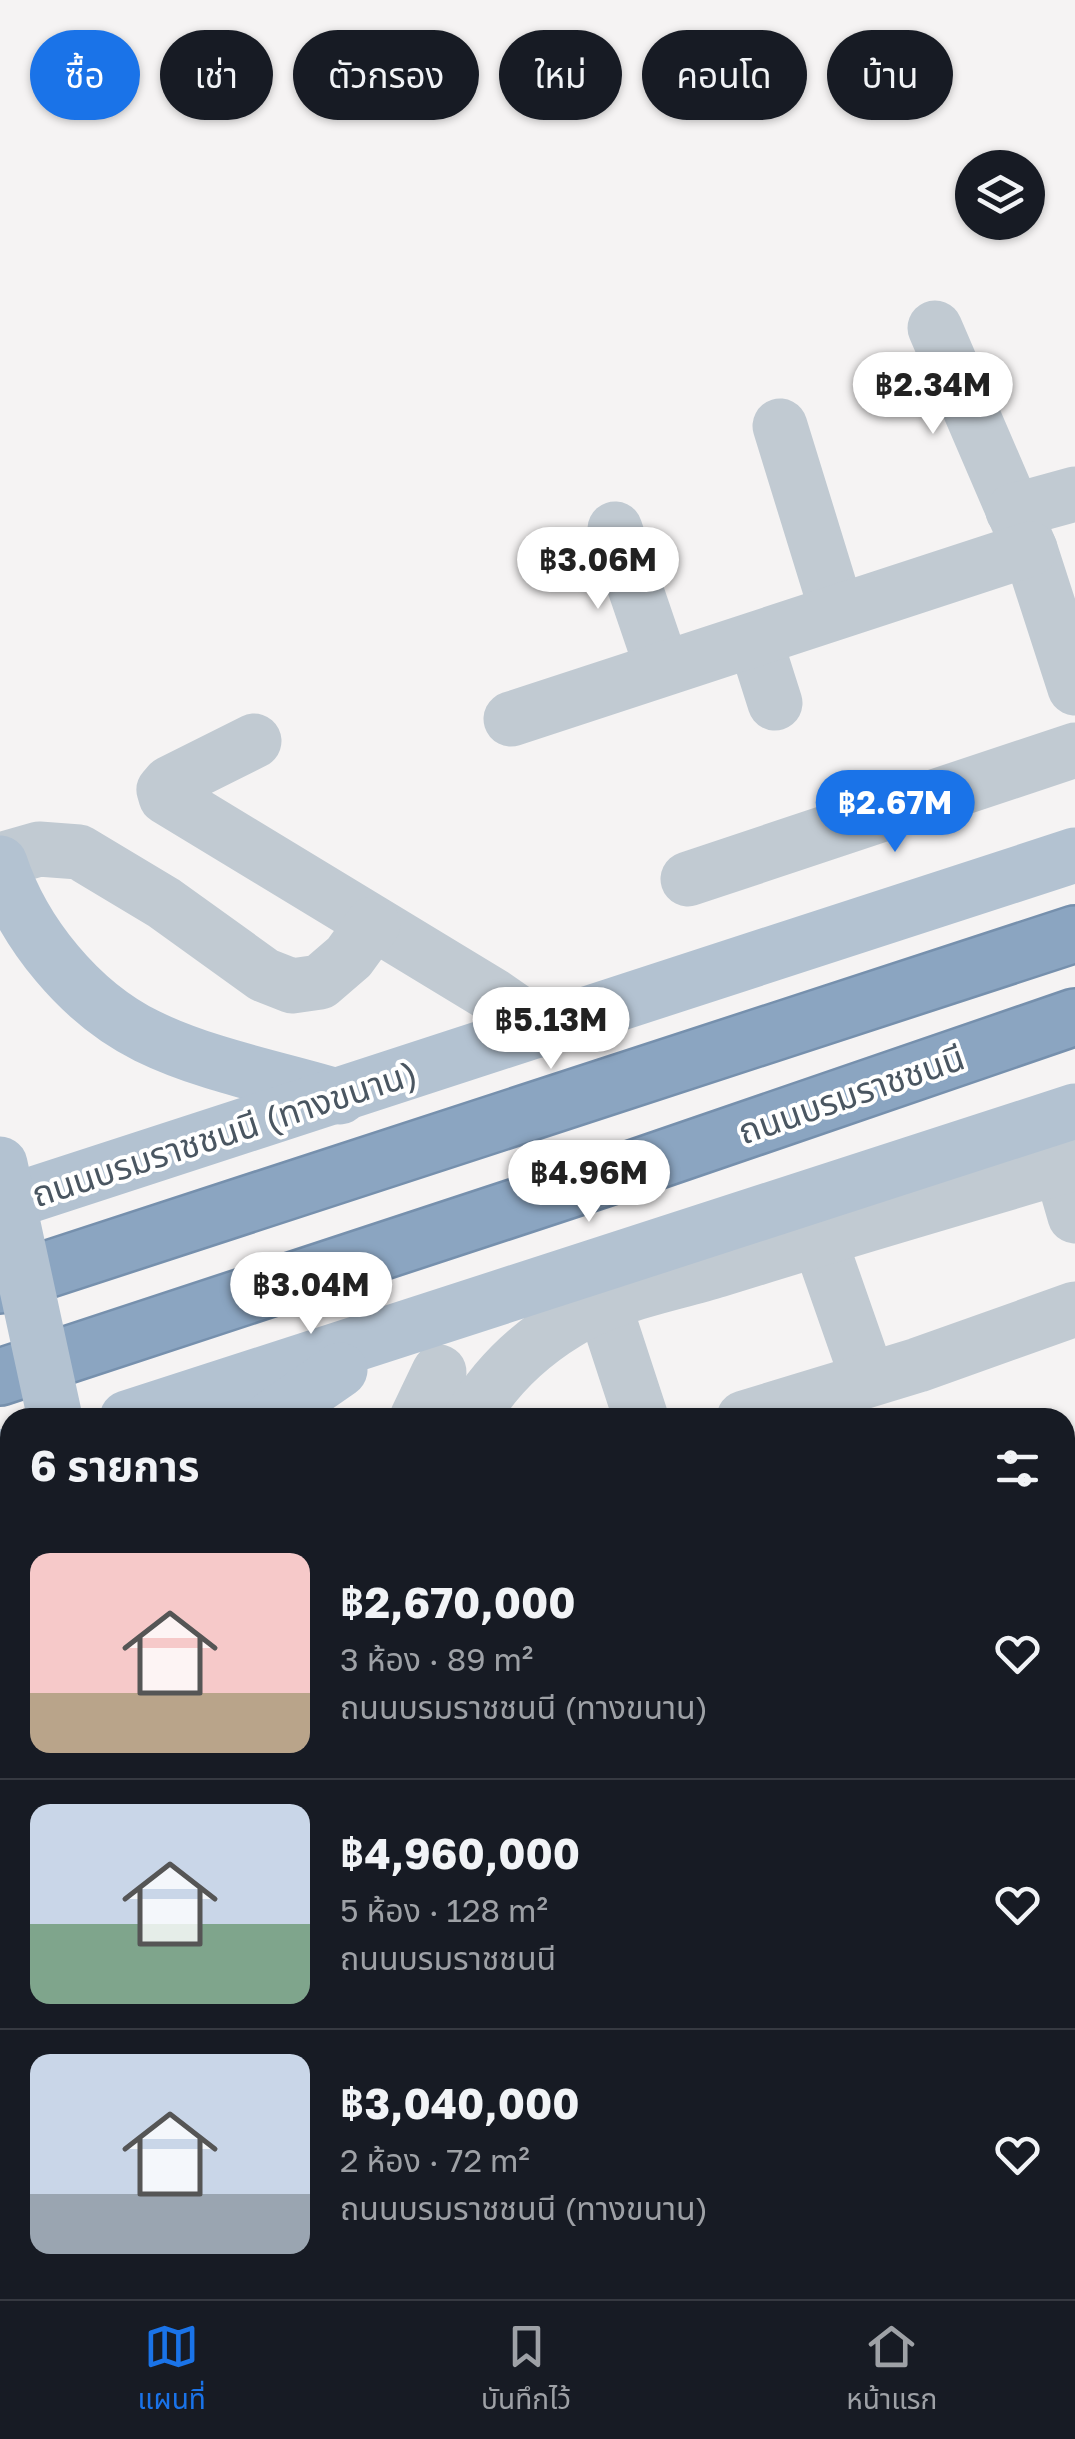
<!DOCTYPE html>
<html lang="th">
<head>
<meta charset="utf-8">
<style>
  :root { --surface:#171b24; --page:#20242c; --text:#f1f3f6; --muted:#9ea1a6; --line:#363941; --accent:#1a73e8 }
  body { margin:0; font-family:"Golos Text","Noto Sans Thai",sans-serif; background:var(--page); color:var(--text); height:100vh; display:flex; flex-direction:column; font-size:38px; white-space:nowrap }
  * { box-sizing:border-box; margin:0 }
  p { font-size:32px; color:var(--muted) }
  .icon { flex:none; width:55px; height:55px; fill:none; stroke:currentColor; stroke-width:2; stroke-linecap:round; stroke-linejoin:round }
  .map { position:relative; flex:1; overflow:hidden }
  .side { position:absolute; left:0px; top:1408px; width:1075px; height:892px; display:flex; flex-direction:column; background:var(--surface); border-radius:30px 30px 0 0; box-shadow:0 2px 8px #0004 }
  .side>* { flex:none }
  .guide { position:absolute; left:30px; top:30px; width:1015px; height:90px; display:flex; gap:20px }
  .buttons { position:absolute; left:955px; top:150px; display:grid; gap:20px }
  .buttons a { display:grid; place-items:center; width:90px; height:90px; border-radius:50%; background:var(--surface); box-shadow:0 2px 8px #0004; font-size:50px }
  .price { position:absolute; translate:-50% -85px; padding:0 22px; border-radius:35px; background:#fff; color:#222; font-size:32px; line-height:65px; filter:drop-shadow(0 2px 5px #0008) }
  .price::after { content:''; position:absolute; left:50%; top:60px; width:30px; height:22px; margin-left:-15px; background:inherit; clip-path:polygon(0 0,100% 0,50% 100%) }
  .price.on { background:var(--accent); color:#fff }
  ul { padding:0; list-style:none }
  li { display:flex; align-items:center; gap:30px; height:250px; padding:0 30px }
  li+li { border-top:2px solid var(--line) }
  li span { display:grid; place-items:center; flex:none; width:280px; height:200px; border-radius:20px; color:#555 }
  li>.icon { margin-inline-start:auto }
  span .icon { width:120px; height:120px; fill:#fffc; stroke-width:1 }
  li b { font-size:42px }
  h2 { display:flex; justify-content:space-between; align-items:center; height:120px; padding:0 30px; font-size:42px }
  .chip { padding:0 35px; border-radius:45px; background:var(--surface); box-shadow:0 2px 8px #0004; font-size:35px; line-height:90px }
  .chip.on { background:var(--accent); color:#fff }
  .tab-bar { display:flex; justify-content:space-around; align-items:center; height:140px; border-top:2px solid var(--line); background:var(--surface); font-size:28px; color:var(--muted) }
  .tab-bar a { display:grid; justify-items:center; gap:5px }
  .tab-bar .on { color:var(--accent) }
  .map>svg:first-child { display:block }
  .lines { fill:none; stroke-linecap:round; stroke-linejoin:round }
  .highway-casing { stroke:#7690ad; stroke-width:60 }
  .minor { stroke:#c1cad2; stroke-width:55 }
  .major { stroke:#b3c2d1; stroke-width:55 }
  .highway { stroke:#8ba5c1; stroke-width:55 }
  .major-bridge { stroke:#b3c2d1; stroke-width:55 }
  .labels { text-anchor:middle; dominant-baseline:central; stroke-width:8; stroke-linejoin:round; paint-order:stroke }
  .street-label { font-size:35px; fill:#4a5661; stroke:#fff }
</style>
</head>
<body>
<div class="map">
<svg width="1075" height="2299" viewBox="0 0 1075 2299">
  <rect width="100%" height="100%" fill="#f5f3f3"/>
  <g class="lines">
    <defs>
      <g id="highway">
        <path d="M0,1285L1075,934"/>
        <path d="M0,1377L635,1168L1075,1017"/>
      </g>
    </defs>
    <use href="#highway" class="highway-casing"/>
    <g class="minor">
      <path d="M935,328L1030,549L1075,688"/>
      <path d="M780,426L837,611"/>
      <path d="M1013,511L1075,494"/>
      <path d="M615,529L662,667"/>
      <path d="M755,640L775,703"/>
      <path d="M511,719L1030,549"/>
      <path d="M254,741L170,783L164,790L166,797L494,996L543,1030"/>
      <path d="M0,860L39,849L79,852L164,903L264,975L292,986L320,982L349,957L373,924"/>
      <path d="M688,879L1075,750"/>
      <path d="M1051,1133L1075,1216"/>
      <path d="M818,1236L868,1379"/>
      <path d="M604,1305L641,1418"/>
      <path d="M417,1418L439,1372"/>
      <path d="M471,1418C495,1377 526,1347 567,1322C610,1295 669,1285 718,1270C836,1233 956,1198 1075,1163"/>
      <path d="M744,1418L918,1365L1075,1309"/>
      <path d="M1065,1473L1075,1470"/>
      <path d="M1065,1829L1075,1821"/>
      <path d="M365,2290L367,2299"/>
      <path d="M500,2299L516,2290"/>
    </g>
    <g class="major">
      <path d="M0,863C23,933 80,1003 147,1036C206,1065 277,1078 340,1097"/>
      <path d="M0,1205L1075,855"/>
      <path d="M127,1418L1075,1111"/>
      <path d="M271,1418L340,1370"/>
      <path d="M0,1458L10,1455"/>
      <path d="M0,1672L10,1718"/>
      <path d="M0,1943L10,1987"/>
      <path d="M79,2290L81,2299"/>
      <path d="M135,2290L137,2299"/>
      <path d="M245,2290L247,2299"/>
      <path d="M305,2290L307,2299"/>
    </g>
    <use href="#highway" class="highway"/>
    <path class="major-bridge" d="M0,1164L55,1418"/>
  </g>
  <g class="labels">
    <g class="street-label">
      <text transform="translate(851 1094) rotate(-19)">ถนนบรมราชชนนี</text>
      <text transform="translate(224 1133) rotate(-18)">ถนนบรมราชชนนี (ทางขนาน)</text>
    </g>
  </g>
</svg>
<div class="buttons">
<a><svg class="icon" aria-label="layers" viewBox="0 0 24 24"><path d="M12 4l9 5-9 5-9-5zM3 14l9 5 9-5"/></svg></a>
</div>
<b class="price" style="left:933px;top:437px">฿2.34M</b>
<b class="price" style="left:598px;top:612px">฿3.06M</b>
<b class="price on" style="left:895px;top:855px">฿2.67M</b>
<b class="price" style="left:551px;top:1072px">฿5.13M</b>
<b class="price" style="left:589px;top:1225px">฿4.96M</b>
<b class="price" style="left:311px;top:1337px">฿3.04M</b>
<div class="guide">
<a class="chip on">ซื้อ</a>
<a class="chip">เช่า</a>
<a class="chip">ตัวกรอง</a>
<a class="chip">ใหม่</a>
<a class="chip">คอนโด</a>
<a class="chip">บ้าน</a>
</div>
<section class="side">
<h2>6 รายการ<svg class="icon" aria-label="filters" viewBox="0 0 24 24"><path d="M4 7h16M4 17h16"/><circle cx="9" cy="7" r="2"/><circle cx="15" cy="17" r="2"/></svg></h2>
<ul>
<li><span style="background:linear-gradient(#f6c9c9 70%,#b9a48a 0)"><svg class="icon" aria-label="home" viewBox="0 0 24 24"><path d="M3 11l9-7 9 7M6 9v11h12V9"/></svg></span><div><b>฿2,670,000</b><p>3 ห้อง · 89 m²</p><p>ถนนบรมราชชนนี (ทางขนาน)</p></div><svg class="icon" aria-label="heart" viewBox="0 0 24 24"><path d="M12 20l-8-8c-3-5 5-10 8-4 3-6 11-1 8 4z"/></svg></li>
<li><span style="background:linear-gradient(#c9d6e8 60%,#7fa58c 0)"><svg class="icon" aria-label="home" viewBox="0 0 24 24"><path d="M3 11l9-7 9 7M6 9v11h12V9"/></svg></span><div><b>฿4,960,000</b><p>5 ห้อง · 128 m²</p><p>ถนนบรมราชชนนี</p></div><svg class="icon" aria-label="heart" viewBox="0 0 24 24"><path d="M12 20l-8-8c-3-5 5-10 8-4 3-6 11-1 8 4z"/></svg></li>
<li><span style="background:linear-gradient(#c9d6e8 70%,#9aa5b1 0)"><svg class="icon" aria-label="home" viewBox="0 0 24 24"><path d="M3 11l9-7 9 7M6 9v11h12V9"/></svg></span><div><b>฿3,040,000</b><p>2 ห้อง · 72 m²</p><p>ถนนบรมราชชนนี (ทางขนาน)</p></div><svg class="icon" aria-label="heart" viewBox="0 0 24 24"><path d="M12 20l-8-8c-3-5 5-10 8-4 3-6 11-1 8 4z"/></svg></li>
</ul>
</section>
</div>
<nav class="tab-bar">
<a class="on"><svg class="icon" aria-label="map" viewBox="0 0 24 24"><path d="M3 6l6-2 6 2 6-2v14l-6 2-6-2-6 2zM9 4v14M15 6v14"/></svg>แผนที่</a>
<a><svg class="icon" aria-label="saved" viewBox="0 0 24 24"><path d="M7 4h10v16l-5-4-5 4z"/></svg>บันทึกไว้</a>
<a><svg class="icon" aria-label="home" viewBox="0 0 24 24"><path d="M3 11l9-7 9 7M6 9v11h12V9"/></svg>หน้าแรก</a>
</nav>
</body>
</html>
